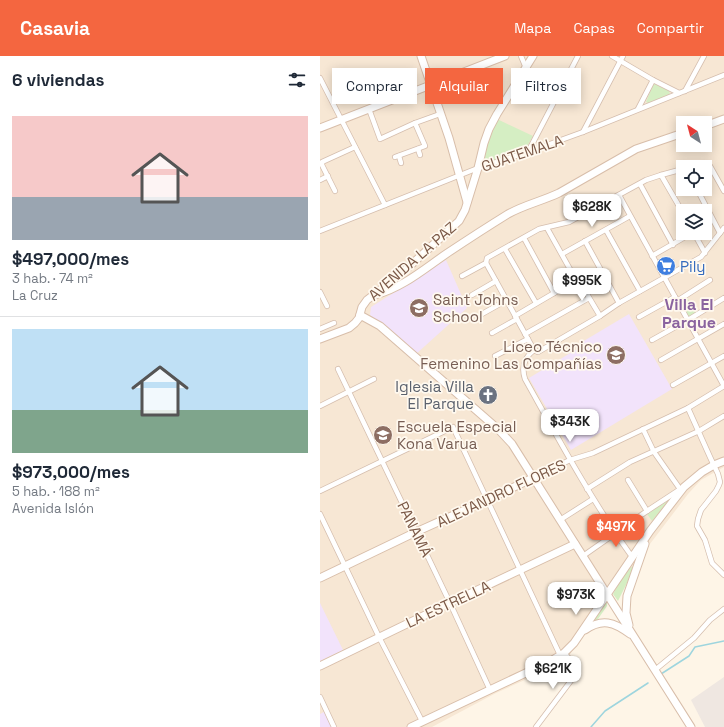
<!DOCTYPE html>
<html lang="es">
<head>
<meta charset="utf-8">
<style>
  :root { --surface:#fff; --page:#f2f2f3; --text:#1f2937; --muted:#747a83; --line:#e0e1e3; --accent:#f46640 }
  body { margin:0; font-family:"Space Grotesk",sans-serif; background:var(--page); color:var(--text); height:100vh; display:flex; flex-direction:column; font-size:15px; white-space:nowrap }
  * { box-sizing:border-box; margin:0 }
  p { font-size:13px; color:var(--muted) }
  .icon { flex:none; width:22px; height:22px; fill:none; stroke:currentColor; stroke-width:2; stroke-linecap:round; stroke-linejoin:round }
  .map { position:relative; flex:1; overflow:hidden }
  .details { display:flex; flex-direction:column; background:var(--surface); width:320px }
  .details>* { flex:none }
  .hud { position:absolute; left:12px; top:12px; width:332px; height:36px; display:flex; gap:8px }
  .needle { width:26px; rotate:324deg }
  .tools { position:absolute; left:356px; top:60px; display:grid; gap:8px }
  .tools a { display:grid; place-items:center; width:36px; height:36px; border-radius:0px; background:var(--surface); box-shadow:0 2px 10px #0003; font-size:20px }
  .price { position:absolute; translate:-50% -34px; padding:0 9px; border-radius:8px; background:#fff; color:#222; font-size:13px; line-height:26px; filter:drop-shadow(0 1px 2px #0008) }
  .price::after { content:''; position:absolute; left:50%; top:24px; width:12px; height:9px; margin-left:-6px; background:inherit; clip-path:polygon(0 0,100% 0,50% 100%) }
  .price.active { background:var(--accent); color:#fff }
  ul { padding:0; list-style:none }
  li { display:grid; align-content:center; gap:8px; height:212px; padding:0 12px }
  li+li { border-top:1px solid var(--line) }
  li span { display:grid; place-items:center; height:124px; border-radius:0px; color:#555 }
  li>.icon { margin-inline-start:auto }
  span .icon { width:72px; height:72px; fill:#fffc; stroke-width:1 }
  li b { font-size:17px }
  h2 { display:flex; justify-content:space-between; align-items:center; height:48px; padding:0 12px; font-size:17px }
  .tag { padding:0 14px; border-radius:0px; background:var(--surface); box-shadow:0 2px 10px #0003; font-size:14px; line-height:36px }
  .tag.active { background:var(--accent); color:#fff }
  header { display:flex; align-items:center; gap:24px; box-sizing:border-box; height:56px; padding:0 20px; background:var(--accent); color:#fff }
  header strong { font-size:19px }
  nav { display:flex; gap:22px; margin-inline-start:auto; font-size:14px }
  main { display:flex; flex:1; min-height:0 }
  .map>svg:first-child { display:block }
  .residential { fill:#f7e7d4; fill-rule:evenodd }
  .industrial { fill:#efe7e1 }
  .education { fill:#f2e3fb }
  .green { fill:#d5eec3 }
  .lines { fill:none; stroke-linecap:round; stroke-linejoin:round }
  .stream { stroke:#9ed5de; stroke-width:1.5 }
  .street-casing { stroke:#d5beae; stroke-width:6 }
  .secondary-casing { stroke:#d8beaa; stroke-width:9 }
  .street { stroke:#fff; stroke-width:4.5 }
  .secondary { stroke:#fff; stroke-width:7 }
  .labels { text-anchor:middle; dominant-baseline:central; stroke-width:3.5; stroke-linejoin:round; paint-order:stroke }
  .street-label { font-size:15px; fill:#7c5a48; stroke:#fff9ef }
  .shop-label { font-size:15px; fill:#366cbe; stroke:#fff9ef; text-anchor:start }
  .education-label { font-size:15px; fill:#785e54; stroke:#fff9ef; text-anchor:start }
  .worship-label { font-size:15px; fill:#5b616d; stroke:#fff9ef; text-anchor:end }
  .neighbourhood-label { font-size:16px; font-weight:bold; fill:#8a639f; stroke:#fff9ef }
</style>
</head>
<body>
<header>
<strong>Casavia</strong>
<nav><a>Mapa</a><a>Capas</a><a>Compartir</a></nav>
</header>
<main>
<section class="details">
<h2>6 viviendas<svg class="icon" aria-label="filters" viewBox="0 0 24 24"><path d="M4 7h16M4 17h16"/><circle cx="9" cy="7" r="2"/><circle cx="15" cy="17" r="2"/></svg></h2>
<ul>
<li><span style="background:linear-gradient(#f6c9c9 65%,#9aa5b1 0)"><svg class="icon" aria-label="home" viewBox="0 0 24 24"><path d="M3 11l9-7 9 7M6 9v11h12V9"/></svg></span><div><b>$497,000/mes</b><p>3 hab. · 74 m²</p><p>La Cruz</p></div></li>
<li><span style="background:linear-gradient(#bfe0f5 65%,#7fa58c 0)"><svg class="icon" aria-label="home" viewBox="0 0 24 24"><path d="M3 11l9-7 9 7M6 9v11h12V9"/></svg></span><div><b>$973,000/mes</b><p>5 hab. · 188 m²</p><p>Avenida Islón</p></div></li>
</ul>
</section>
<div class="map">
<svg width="404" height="671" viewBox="0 0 404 671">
  <rect width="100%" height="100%" fill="#fef5e7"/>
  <path class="residential" d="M0,0H404V411L381,424L368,438L317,505L290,538L245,606L176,637L112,671H0ZM363,67H385V89H363ZM363,111H385V133H363ZM363,155H385V177H363Z"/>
  <path class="industrial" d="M404,621V671H385L371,644Z"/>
  <g class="education">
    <path d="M126,204L147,252L95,299L50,259L51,251Z"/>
    <path d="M309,258L352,333L251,394L209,322L257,293V289Z"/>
    <path d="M0,547L23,594L0,605Z"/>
    <path d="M6,655L13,671H0V658Z"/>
  </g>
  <g class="green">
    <path d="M335,28L349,35L350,38L328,47L326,46L333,29Z"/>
    <path d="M177,63L213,80L205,94L161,110L168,79Z"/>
    <path d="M366,240L377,258L368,264L357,245Z"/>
    <path d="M349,444L332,465L327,458Z"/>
    <path d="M315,509L312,517L298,545L293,538C298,530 306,513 315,509Z"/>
    <path d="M287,544V550L278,563L272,568Z"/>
  </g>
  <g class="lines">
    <g class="stream">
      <path d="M341,618L369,600L375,591L404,585"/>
      <path d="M271,671L285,655L328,627"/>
    </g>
    <defs>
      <g id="street">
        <path d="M201,0L206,12"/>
        <path d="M292,0L333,24L359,37"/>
        <path d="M0,22L65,149"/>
        <path d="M365,35L384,0"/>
        <path d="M49,53L60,83L95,67L120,58"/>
        <path d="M318,53L333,24"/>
        <path d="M263,76L303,0"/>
        <path d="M98,93L100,99"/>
        <path d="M208,96L258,0"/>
        <path d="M79,100L81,107"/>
        <path d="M75,101L105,90L95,67"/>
        <path d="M370,111C377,109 384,106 390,110L404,135"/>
        <path d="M341,119L363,157"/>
        <path d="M0,124L8,120"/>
        <path d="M320,128L353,189"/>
        <path d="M377,133L400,177"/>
        <path d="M15,135L2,109V106L35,91"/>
        <path d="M299,139L404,330"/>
        <path d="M227,172L256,224"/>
        <path d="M286,174L320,235"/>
        <path d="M0,175L158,112L208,96L263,76L404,19"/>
        <path d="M374,177L385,197"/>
        <path d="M204,182L234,237"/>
        <path d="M265,185L299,247"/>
        <path d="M185,193L216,247"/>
        <path d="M242,198L310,160"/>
        <path d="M332,200L372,177"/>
        <path d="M166,207L214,294"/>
        <path d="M142,220L166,207L167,202L219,173L249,166L326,124L341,119L363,113"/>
        <path d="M0,236L7,250"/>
        <path d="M152,239L176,225"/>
        <path d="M357,245L390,224"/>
        <path d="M162,258L187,244"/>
        <path d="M195,260L258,223L280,260"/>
        <path d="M319,261L355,241"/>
        <path d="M0,273L14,267"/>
        <path d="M172,277L197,263"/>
        <path d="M205,278L269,242"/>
        <path d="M332,284L368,264L404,242"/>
        <path d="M214,294C205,301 201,311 205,323C238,382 270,442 310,498H315"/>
        <path d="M214,294L218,296L280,260L299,247L381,201L404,172"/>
        <path d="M175,300L208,283"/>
        <path d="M341,304L404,268"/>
        <path d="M18,313L130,547L170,634"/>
        <path d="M353,329L404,300"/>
        <path d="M0,350L54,323"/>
        <path d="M368,352L390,401L398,418L400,426L399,429L396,435L385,449L381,454L378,463L377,470L385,484L392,507L404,519"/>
        <path d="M323,373L334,396L360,433"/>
        <path d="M213,422L250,404L273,397L368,352L404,330"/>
        <path d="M308,424L327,455"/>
        <path d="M267,433L310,406L379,375L404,360"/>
        <path d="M0,435L133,371L240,599"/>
        <path d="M0,458L59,581L102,665"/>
        <path d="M240,464L273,443"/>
        <path d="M263,500L327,455L359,434"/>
        <path d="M335,614L374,582L390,564L404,553"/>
        <path d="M0,641L14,671"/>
        <path d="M216,671L253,622C258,609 253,607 244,597"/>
      </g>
      <g id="secondary">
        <path d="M101,0L129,82L147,146"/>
        <path d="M385,70L404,63"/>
        <path d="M0,72L185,0"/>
        <path d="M55,239C82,232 104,213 126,198C147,184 167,171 188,158C204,149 222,145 239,137L316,93L363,77"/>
        <path d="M40,259L60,270L179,374L192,388L371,671"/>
        <path d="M0,283L29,272L35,267L39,262L42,251L47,244L78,220L93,207L139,165L145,154L158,112L164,87L169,73L177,58L213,0"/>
        <path d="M0,522L96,476L167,444L213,422"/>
        <path d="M309,569L306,557L307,540L325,488"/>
        <path d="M265,574C282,562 294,566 310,578"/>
        <path d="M0,610L130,547L255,488"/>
        <path d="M91,671L229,606L244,597L254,587L330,475L364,431L382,416L394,409L404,405"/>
      </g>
    </defs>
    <use href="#street" class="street-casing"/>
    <use href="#secondary" class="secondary-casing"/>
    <use href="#street" class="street"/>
    <use href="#secondary" class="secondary"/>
  </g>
  <defs>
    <symbol id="supermarket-disc" viewBox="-11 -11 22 22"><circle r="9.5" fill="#3f7fe0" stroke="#fff9ef"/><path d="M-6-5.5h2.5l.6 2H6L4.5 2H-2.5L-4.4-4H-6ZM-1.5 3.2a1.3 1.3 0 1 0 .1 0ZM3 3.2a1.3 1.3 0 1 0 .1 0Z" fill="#fff"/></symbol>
    <symbol id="school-disc" viewBox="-11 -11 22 22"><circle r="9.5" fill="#8d6e63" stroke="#fff9ef"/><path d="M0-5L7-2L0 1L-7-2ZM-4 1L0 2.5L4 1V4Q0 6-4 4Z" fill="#fff"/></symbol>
    <symbol id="church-disc" viewBox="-11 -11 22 22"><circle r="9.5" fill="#6b7280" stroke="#fff9ef"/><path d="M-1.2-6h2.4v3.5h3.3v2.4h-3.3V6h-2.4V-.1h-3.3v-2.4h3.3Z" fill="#fff"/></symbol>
  </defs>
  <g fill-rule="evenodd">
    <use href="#supermarket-disc" x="335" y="199" width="22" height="22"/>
    <use href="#school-disc" x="88" y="241" width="22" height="22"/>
    <use href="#school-disc" x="285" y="288" width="22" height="22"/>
    <use href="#church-disc" x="157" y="328" width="22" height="22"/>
    <use href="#school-disc" x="52" y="368" width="22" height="22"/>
  </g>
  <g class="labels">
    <g class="street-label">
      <text transform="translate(202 97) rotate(-19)">GUATEMALA</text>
      <text transform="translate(92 205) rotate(-41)">AVENIDA LA PAZ</text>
      <text transform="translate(181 437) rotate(-25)">ALEJANDRO FLORES</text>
      <text transform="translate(95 473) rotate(64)">PANAMÁ</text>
      <text transform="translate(128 548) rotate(-25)">LA ESTRELLA</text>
    </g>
    <g class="shop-label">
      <text x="360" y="210">Pily</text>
    </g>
    <g class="education-label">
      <text x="113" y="243">Saint Johns<tspan x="113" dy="17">School</tspan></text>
      <text x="282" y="290" text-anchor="end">Liceo Técnico<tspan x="282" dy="17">Femenino Las Compañías</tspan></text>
      <text x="77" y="370">Escuela Especial<tspan x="77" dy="17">Kona Varua</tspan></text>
    </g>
    <g class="worship-label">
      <text x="154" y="330">Iglesia Villa<tspan x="154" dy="17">El Parque</tspan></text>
    </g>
    <g class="neighbourhood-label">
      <text x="369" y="248">Villa El<tspan x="369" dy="18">Parque</tspan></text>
    </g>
  </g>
</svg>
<div class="tools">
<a><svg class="needle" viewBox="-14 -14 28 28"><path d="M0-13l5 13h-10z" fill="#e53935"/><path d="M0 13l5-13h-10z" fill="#747a83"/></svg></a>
<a><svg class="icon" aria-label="locate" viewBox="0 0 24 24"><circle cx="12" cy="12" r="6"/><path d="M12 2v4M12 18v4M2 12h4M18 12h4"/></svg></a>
<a><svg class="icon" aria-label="layers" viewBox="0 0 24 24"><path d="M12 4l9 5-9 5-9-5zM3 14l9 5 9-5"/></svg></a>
</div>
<b class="price" style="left:272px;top:172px">$628K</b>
<b class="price" style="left:262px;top:246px">$995K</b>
<b class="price" style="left:250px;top:387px">$343K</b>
<b class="price active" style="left:296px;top:492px">$497K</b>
<b class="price" style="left:256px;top:560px">$973K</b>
<b class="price" style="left:233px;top:634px">$621K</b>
<div class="hud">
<a class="tag">Comprar</a>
<a class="tag active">Alquilar</a>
<a class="tag">Filtros</a>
</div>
</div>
</main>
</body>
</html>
